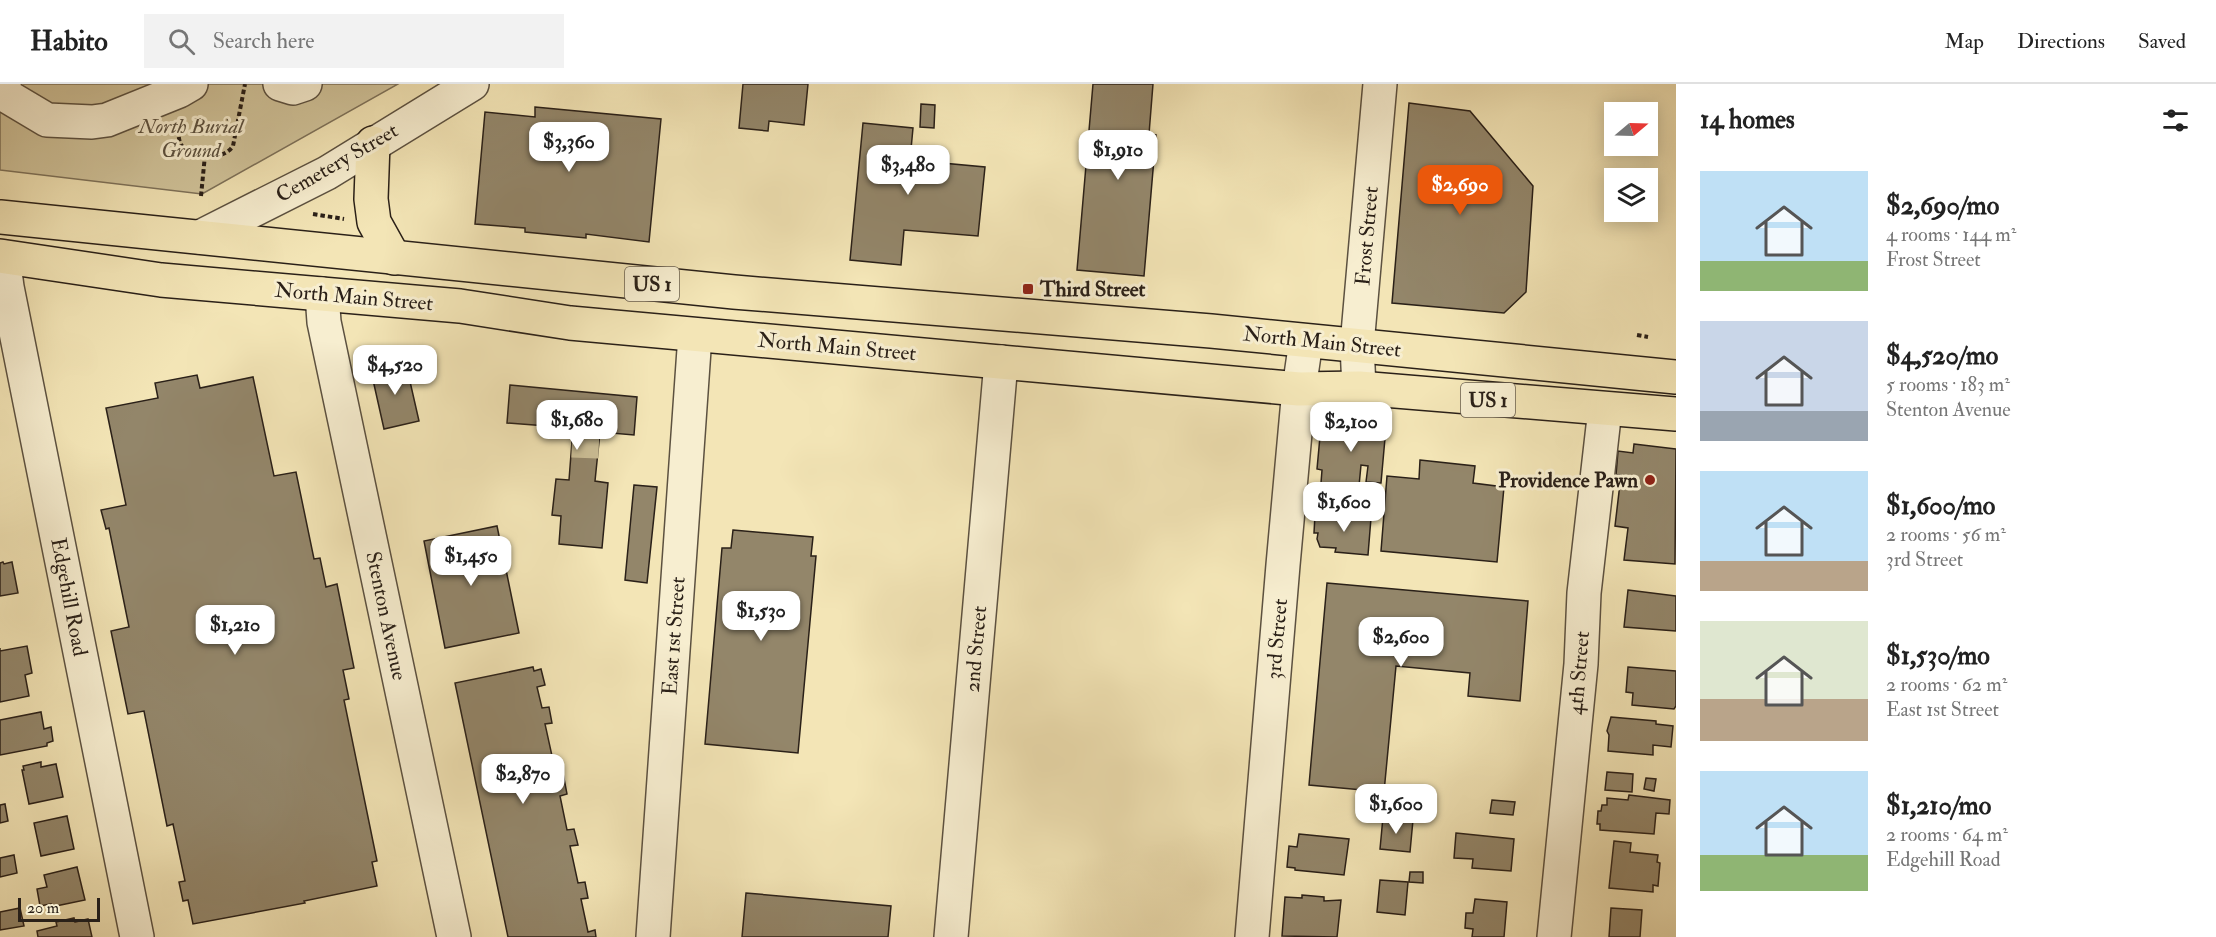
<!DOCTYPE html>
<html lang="en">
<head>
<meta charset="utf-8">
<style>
  :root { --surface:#fff; --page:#f2f2f2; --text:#222; --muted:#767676; --line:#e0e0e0; --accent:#ea580c }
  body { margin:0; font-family:"IM FELL Double Pica",serif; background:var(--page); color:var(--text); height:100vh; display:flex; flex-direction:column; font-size:22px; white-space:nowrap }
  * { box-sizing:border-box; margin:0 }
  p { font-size:20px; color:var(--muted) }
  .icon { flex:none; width:33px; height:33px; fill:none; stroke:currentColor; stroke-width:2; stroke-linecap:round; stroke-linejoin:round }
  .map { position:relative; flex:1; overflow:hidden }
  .sheet { display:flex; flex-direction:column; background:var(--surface); width:540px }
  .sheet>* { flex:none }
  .needle { width:39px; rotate:71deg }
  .fabs { position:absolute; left:1604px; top:18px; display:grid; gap:12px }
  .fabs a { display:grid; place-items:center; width:54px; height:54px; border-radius:0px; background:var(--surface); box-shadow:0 3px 15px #0003; font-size:30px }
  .scale { position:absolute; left:18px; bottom:15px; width:82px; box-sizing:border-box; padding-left:6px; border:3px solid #2a2018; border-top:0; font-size:16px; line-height:21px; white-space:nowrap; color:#2a2018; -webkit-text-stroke:4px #f7eed0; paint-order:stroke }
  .price { position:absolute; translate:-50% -51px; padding:0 14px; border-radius:12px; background:#fff; color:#222; font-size:20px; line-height:39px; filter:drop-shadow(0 2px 3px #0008) }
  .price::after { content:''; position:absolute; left:50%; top:36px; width:18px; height:14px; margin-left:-9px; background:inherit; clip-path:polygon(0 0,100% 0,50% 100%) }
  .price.active { background:var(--accent); color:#fff }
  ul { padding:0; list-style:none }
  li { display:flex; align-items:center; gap:18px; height:150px; padding:0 24px }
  li span { display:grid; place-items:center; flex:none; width:168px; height:120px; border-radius:0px; color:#555 }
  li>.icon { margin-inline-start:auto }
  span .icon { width:72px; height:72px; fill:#fffc; stroke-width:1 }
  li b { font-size:26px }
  h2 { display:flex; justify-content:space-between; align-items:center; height:72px; padding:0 24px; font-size:26px }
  header { display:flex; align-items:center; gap:36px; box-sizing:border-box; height:84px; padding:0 30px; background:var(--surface); border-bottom:2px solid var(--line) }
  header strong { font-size:28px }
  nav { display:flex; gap:33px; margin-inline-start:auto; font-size:21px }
  .search { width:420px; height:54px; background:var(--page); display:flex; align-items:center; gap:15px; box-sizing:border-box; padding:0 21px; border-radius:0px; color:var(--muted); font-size:22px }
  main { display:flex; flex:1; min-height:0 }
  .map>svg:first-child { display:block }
  .green { fill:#d1c49b; stroke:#7e725a; stroke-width:1.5 }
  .building { fill:#93866a; stroke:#2a2018; stroke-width:1.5 }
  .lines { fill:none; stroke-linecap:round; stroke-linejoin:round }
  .minor-tunnel { stroke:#cbbe96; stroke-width:33; stroke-dasharray:33 16; stroke-linecap:butt }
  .minor-casing { stroke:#5c5140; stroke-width:36 }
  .major-casing { stroke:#2a2018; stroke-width:36 }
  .path { stroke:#2a2018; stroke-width:4; stroke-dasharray:4.5 3; stroke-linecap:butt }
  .minor { stroke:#f7eed0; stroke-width:33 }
  .major { stroke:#f3e5b6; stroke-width:33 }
  .poi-dot { fill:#8f2418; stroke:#f7eed0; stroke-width:2 }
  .labels { text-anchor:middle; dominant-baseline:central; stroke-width:6; stroke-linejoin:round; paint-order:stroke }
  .shield { fill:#f7eed0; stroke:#685e4f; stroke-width:1.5 }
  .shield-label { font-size:20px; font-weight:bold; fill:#2a2018 }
  .park-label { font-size:21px; font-style:italic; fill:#5c513f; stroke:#f7eed0 }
  .street-label { font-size:21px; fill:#2a2018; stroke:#f7eed0 }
  .poi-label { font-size:21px; font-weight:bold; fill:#2a2018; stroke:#f7eed0; text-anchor:start }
</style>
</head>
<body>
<header>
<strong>Habito</strong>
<div class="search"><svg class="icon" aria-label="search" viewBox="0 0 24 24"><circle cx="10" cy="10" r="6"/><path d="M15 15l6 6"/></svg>Search here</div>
<nav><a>Map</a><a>Directions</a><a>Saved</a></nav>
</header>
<main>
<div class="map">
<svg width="1676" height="853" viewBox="0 0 1676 853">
  <rect width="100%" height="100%" fill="#f3e5b6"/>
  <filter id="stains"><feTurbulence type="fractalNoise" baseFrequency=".00333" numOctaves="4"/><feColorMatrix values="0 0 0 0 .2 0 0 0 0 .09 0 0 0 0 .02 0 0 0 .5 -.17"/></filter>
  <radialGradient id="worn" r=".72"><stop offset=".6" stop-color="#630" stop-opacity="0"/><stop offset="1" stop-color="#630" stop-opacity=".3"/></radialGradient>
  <path class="green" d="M0,0H398L202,110L0,86Z"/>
  <g class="building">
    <path d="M743,0H808L804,41L769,37L768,47L739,44Z"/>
    <path d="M1093,0H1153L1149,50L1156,51L1144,192L1077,186Z"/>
    <path d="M1409,19L1470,27L1533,102L1526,208L1504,229L1392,219Z"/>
    <path d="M921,20L935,21L934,44L920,43Z"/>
    <path d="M535,23L661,35L649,158L586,150V154L525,148V144L475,140L485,28L535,33Z"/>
    <path d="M863,39L913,44L910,76L985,83L978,152L904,146L901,181L850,176Z"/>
    <path d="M406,280L419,337L384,345L371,287Z"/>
    <path d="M197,291L200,304L253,293L274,392L296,388L314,475L320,474L326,503L337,500L354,584L343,586L349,615L344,616L377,777L372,778L377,802L304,817L305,819L193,840L188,816L183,817L179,798L185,797L173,740L167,742L144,627L128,630L111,547L129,543L109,444L106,445L101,426L126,421L106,324L158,314L155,299Z"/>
    <path d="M510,301L637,313L634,351L600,348L595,397L608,399L602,464L559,460L561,432L552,431L556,395L569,396L573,344L507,339Z"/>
    <path d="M1326,338L1386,343L1381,399L1366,398L1368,382L1361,381L1359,402L1321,399L1322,386L1317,385L1321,342Z"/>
    <path d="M1634,360L1676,365L1675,480L1624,476L1628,444L1615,442L1621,391H1616L1618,367L1633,369Z"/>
    <path d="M1420,376L1475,382L1473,399L1504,403L1497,478L1381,467L1387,392L1419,395Z"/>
    <path d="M634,401L657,403L647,499L625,496Z"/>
    <path d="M1323,429L1371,434L1368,471L1335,468L1336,464L1320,463L1317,455L1318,449H1314L1315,431H1323Z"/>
    <path d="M497,442L519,549L445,564L424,457Z"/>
    <path d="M733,446L813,453L811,472H816L798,669L705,660L722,464H731Z"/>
    <path d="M3,478L4,480L12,478L18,509L0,512V479Z"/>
    <path d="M1327,499L1528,517L1520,617L1468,612L1470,589L1396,582L1384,708L1309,701Z"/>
    <path d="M1628,506L1676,512V547L1624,543Z"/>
    <path d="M27,562L32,589L25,591L29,612L0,618V564V567Z"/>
    <path d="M533,583L534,587L541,585L545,601L537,603L542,624L549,623L552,639L545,640L554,681L561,679L567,710L560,712L567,746L574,745L578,761L570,762L578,799L585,798L588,814L581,815L588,848L595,846L596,853H508L455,599Z"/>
    <path d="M1628,583L1676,587V622L1674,625L1632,621L1633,609L1626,608Z"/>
    <path d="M41,628L44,645L51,643L53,657L47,659V662L0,671V636Z"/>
    <path d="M1611,633L1656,637V640L1673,642L1671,663L1653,661V671L1608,667L1609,651L1607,647Z"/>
    <path d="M41,678V683L56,680L63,713L29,720L22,686H24L23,682Z"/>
    <path d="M1607,688L1633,690L1632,708L1605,706Z"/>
    <path d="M1646,694L1656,695L1654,707L1644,705Z"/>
    <path d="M1629,711L1670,716L1669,730L1656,729L1654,750L1600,746V740H1597L1598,727H1601L1602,721H1607V714L1628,716Z"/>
    <path d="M1492,716L1515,718L1513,731L1490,729Z"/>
    <path d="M5,720L8,737L0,739V721Z"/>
    <path d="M67,732L74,765L41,772L34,739Z"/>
    <path d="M1383,733L1413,736L1410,768L1380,765Z"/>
    <path d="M1456,749L1514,755L1511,787L1472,784L1473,775L1454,774Z"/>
    <path d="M1299,750L1349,755L1344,791L1295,786V784L1287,783L1289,762L1297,763Z"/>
    <path d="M1614,757L1631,759L1630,768L1658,771L1657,778L1660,779L1658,802L1653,801V808L1609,804Z"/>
    <path d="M14,771L17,789L0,793V774Z"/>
    <path d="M77,783L85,816L51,823V820L40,822L37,805L47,803L44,791Z"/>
    <path d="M1410,788H1423V799L1409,798Z"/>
    <path d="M1380,796L1408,798L1405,831L1377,828Z"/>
    <path d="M746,809L891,822L888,853H742Z"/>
    <path d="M1302,811L1324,813V817L1341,816L1337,853L1282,852L1285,813L1302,814Z"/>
    <path d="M1475,815L1507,818L1504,853H1472L1473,845L1465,844L1466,829H1473Z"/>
    <path d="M20,824L24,842L0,846V828Z"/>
    <path d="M1611,824L1642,826L1640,853H1609Z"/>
    <path d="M74,834L75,838L88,835L92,853H38L37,847L57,842L56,838Z"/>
  </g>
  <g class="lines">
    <path class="minor-tunnel" d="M572,357L599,358"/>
    <defs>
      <g id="minor">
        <path d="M4,0L5,11L47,36L92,38L107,36L179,7L191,0"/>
        <path d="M280,0L293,4L305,0"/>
        <path d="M200,153L327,89L472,0"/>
        <path d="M3,173L7,203L137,853"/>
        <path d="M322,210L324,238L454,853"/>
        <path d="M1359,304L1357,261L1380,0"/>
        <path d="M653,853L695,251"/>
        <path d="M951,853L1001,278"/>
        <path d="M1252,853L1283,481L1299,305L1306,257"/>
        <path d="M1554,853L1581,580L1584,509L1605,325"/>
      </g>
      <g id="major">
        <path d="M373,59L371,115L374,138L394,174"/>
        <path d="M0,133L734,208L1211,247L1676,293"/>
        <path d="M0,172L161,196L460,222L570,239L1299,305L1359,304L1676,330"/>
      </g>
    </defs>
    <use href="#minor" class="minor-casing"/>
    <use href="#major" class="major-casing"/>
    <g class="path">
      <path d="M179,38C179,46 177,55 182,62C191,76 224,77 233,62L245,0"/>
      <path d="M201,112L205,71"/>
      <path d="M313,130L344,135"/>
      <path d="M1637,251L1648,253"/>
    </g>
    <use href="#minor" class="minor"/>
    <use href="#major" class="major"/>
  </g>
  <g class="poi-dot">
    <rect x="1022" y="199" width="12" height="12" rx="3"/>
    <circle cx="1650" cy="396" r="6"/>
  </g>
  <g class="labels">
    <g class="shield">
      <rect x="625" y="183" width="54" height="34" rx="4.5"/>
      <rect x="1461" y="299" width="54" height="34" rx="4.5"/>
    </g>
    <g class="shield-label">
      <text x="652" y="200">US 1</text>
      <text x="1488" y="316">US 1</text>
    </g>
    <g class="park-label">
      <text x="191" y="42">North Burial<tspan x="191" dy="24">Ground</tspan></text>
    </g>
    <g class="street-label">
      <text transform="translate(337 79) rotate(-30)">Cemetery Street</text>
      <text transform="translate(1367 152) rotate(-85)">Frost Street</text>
      <text transform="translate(354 213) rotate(5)">North Main Street</text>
      <text transform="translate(1322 258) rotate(6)">North Main Street</text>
      <text transform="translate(837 263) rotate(5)">North Main Street</text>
      <text transform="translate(69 513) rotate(79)">Edgehill Road</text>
      <text transform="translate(386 532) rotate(78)">Stenton Avenue</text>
      <text transform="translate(674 552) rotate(-86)">East 1st Street</text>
      <text transform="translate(1277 555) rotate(-85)">3rd Street</text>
      <text transform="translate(976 565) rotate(-85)">2nd Street</text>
      <text transform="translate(1579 589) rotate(-85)">4th Street</text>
    </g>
    <g class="poi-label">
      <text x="1040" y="205">Third Street</text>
      <text x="1638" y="396" text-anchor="end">Providence Pawn</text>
    </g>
  </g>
  <rect width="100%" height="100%" filter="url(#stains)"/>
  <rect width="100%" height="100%" fill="url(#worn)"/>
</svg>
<div class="fabs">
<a><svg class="needle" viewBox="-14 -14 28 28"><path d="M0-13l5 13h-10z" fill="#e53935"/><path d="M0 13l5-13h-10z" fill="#767676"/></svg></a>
<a><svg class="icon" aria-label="layers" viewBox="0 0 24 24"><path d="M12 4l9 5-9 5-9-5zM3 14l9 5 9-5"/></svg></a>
</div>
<div class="scale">20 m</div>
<b class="price" style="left:569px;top:89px">$3,360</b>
<b class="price" style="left:1118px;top:97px">$1,910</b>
<b class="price" style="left:908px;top:112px">$3,480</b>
<b class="price active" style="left:1460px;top:132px">$2,690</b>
<b class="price" style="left:395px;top:312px">$4,520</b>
<b class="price" style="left:577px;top:367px">$1,680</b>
<b class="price" style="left:1351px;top:369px">$2,100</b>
<b class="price" style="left:1344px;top:449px">$1,600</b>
<b class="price" style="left:471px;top:503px">$1,450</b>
<b class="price" style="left:761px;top:558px">$1,530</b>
<b class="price" style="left:235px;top:572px">$1,210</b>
<b class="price" style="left:1401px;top:584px">$2,600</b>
<b class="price" style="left:523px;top:721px">$2,870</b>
<b class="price" style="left:1396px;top:751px">$1,600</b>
</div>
<section class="sheet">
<h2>14 homes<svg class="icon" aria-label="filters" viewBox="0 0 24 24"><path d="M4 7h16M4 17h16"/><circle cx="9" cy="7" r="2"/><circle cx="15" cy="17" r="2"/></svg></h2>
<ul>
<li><span style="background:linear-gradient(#bfe0f5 75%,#8fb573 0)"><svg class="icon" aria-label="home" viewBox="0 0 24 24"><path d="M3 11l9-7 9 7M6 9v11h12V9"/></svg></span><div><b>$2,690/mo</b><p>4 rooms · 144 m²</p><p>Frost Street</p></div></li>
<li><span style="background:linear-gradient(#c9d6e8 75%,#9aa5b1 0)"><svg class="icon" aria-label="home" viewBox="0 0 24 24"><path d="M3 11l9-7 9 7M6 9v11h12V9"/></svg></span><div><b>$4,520/mo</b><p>5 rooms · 183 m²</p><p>Stenton Avenue</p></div></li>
<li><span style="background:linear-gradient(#bfe0f5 75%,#b9a48a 0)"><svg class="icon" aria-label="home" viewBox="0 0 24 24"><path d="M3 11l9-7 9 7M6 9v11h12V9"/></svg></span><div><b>$1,600/mo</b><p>2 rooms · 56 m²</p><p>3rd Street</p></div></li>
<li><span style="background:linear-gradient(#dfe7d0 65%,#b9a48a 0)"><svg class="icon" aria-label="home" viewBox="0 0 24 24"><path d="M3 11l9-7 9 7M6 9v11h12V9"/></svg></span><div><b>$1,530/mo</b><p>2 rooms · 62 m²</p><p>East 1st Street</p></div></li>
<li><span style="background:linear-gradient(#bfe0f5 70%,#8fb573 0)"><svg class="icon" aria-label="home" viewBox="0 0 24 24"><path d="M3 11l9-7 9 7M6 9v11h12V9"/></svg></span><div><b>$1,210/mo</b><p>2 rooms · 64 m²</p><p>Edgehill Road</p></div></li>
</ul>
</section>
</main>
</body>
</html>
